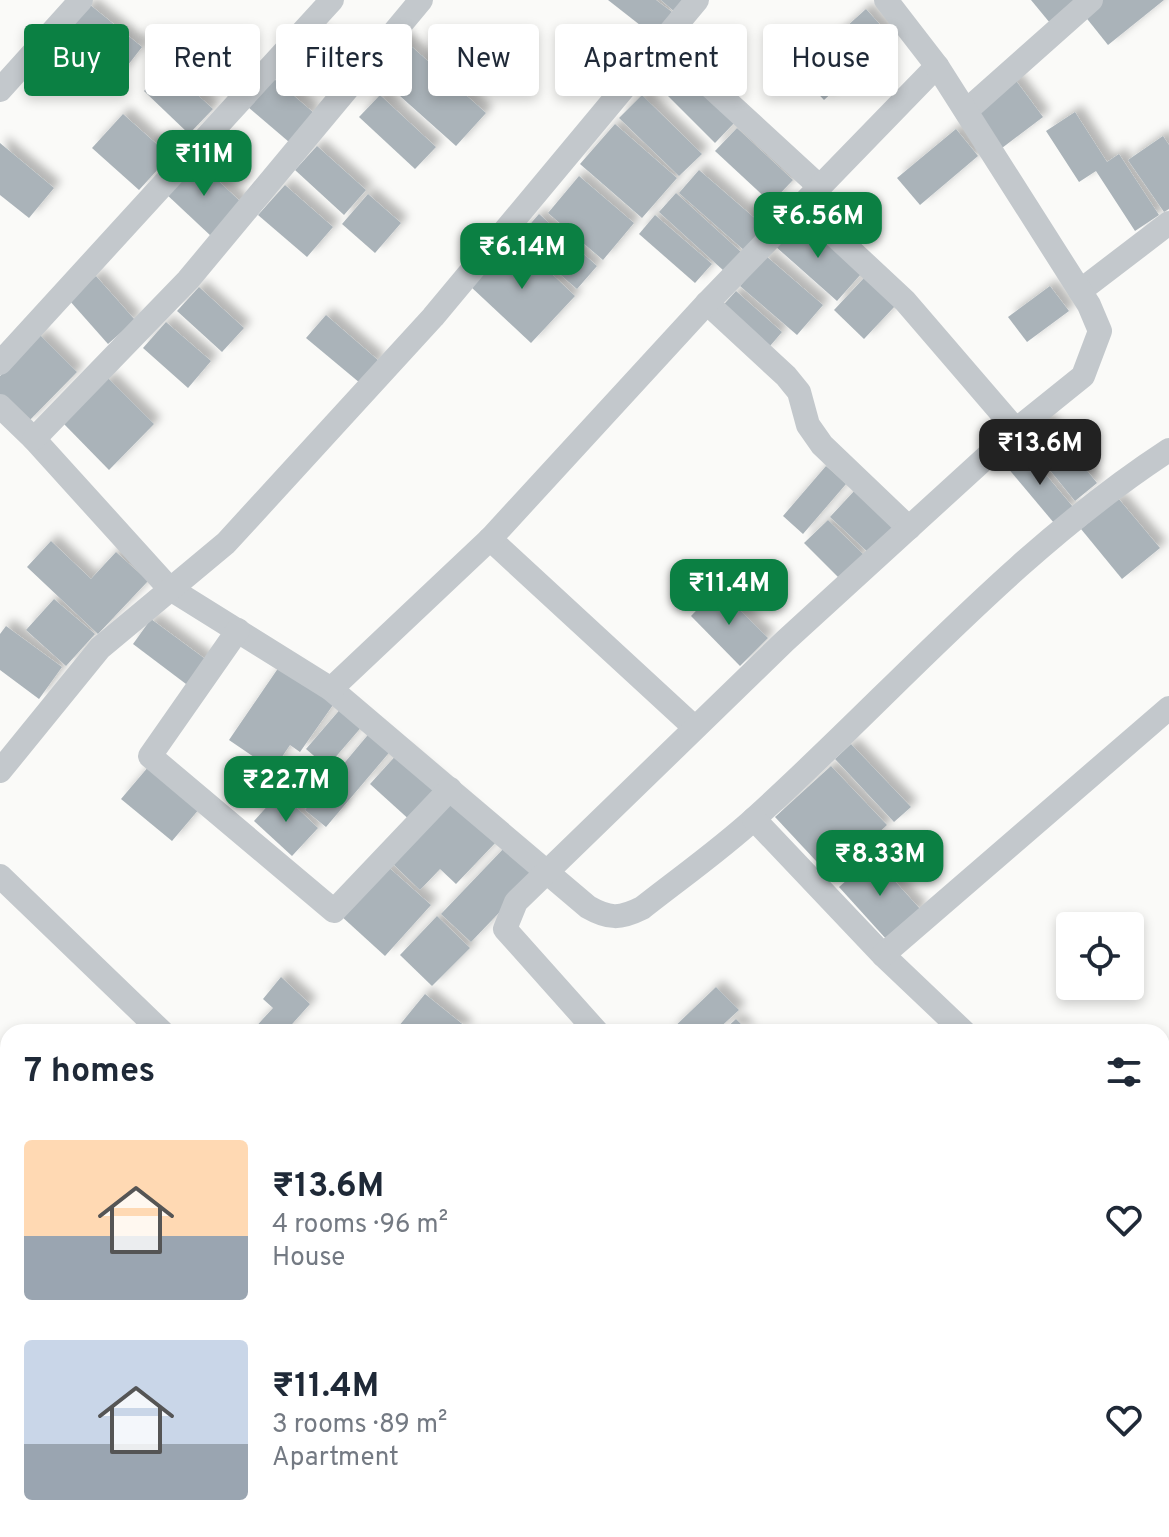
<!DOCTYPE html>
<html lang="en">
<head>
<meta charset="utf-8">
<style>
  :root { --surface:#fff; --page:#f2f2f3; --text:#1f2937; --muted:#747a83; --accent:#0b8043 }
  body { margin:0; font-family:Overpass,sans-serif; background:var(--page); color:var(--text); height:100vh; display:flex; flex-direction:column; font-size:30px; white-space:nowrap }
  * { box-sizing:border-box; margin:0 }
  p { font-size:26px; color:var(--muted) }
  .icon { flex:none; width:44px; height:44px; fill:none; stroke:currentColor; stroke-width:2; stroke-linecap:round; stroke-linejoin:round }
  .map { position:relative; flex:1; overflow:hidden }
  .sheet { position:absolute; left:0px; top:1024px; width:1170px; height:514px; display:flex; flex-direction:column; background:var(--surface); border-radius:24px 24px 0 0; box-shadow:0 4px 12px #0003 }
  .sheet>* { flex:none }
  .top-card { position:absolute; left:24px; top:24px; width:1122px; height:72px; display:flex; gap:16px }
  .controls { position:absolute; left:1056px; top:912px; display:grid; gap:16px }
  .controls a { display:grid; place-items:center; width:88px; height:88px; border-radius:8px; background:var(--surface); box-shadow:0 4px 12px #0003; font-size:40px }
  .price { position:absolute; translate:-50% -68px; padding:0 18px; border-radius:16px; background:var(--accent); color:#fff; font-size:26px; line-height:52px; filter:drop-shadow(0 2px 4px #0008) }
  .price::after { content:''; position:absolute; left:50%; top:48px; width:24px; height:18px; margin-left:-12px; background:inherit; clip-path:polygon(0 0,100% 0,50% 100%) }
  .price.current { background:#222; color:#fff }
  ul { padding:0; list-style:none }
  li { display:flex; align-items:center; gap:24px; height:200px; padding:0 24px }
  li span { display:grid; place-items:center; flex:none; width:224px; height:160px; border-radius:8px; color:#555 }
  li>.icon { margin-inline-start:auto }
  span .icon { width:96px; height:96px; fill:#fffc; stroke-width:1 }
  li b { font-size:34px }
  h2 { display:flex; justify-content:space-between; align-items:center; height:96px; padding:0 24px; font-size:34px }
  .tag { padding:0 28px; border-radius:8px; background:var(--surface); box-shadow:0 4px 12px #0003; font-size:28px; line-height:72px }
  .tag.current { background:var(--accent); color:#fff }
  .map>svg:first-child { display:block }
  .building { fill:#aab3b9; filter:url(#shadow) }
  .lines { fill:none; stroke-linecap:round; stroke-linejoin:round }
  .street { stroke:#c3c8cc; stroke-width:24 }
</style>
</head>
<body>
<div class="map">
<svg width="1169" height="1537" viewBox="0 0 1169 1537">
  <defs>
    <filter id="shadow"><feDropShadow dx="7" dy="-7" stdDeviation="4" flood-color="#0004"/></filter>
  </defs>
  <rect width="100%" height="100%" fill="#fafaf8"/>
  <g class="building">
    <path d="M608,0H656L672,12L654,36Z"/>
    <path d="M661,0H686L676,13Z"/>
    <path d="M1031,0H1079L1050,23Z"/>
    <path d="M1103,0H1164L1108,45L1084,15Z"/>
    <path d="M89,4L142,47L121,74L68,30Z"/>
    <path d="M866,9L892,38L824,100L797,71Z"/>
    <path d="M315,31L357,66L334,93L293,58Z"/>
    <path d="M402,38L486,113L456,146L372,71Z"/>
    <path d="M672,57L736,121L715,143L650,78Z"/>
    <path d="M167,67L213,109L189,134L144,91Z"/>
    <path d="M273,78L314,113L289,142L248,107Z"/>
    <path d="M1014,78L1043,117L1002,148L973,109Z"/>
    <path d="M380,95L436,147L415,169L359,117Z"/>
    <path d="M642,95L702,154L679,176L619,118Z"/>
    <path d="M1075,112L1107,162L1119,154L1159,215L1135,231L1096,171L1079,182L1046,131Z"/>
    <path d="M123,114L170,156L139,190L92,148Z"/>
    <path d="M615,124L677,178L642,218L580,164Z"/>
    <path d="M737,128L793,180L771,203L715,151Z"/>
    <path d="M956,129L978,156L920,205L897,178Z"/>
    <path d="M1163,136L1169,145V209L1164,212L1128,160Z"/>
    <path d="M0,143L54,188L29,218L0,195Z"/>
    <path d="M317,146L366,190L344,215L295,170Z"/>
    <path d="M195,159L243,204L212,237L164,192Z"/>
    <path d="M699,170L766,228L745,251L679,193Z"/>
    <path d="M579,176L634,223L603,260L548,213Z"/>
    <path d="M285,185L333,227L307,257L258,215Z"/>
    <path d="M676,193L741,252L724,271L659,212Z"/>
    <path d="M368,194L401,223L375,253L342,224Z"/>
    <path d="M539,214L597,266L577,289L518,238Z"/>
    <path d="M655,215L712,264L695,283L639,234Z"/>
    <path d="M799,219L861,274L837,301L775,246Z"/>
    <path d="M514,238L575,296L531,343L470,286Z"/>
    <path d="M766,256L823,305L797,335L740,286Z"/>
    <path d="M96,276L135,320L108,344L69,300Z"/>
    <path d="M864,278L895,306L864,339L834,310Z"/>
    <path d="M1050,286L1069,311L1027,342L1008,317Z"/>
    <path d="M199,287L244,328L222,352L177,311Z"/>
    <path d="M736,291L782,332L764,353L717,312Z"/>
    <path d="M326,315L379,361L360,383L306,338Z"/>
    <path d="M166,322L211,361L188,388L143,348Z"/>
    <path d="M40,335L77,372L25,425L0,400V376Z"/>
    <path d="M108,378L154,424L109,470L63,423Z"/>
    <path d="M1045,419L1097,483L1075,501L1023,437Z"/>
    <path d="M1026,451L1073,507L1054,523L1007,467Z"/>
    <path d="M826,466L846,484L803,534L783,516Z"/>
    <path d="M856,489L897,527L871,555L830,517Z"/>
    <path d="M1118,498L1160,548L1122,579L1081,529Z"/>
    <path d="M828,520L864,555L840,579L804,543Z"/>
    <path d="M51,541L91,579L116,552L148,581L98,634L27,567Z"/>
    <path d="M718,588L768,638L740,666L691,616Z"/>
    <path d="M54,599L95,634L66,666L26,630Z"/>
    <path d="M151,619L208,661L190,687L133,644Z"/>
    <path d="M6,626L62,667L39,699L0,670V634Z"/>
    <path d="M281,664L335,702L300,752L290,745L273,770L229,740Z"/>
    <path d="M343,706L364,724L327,767L306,749Z"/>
    <path d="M372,730L393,748L326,827L305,810Z"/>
    <path d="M851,744L911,807L894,822L835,759Z"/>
    <path d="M400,751L443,789L413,823L370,784Z"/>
    <path d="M149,766L200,808L172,841L121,799Z"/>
    <path d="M831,766L887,825L831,877L775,817Z"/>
    <path d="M280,792L318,828L292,856L254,821Z"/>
    <path d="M452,796L498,840L456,884L440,869L420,890L389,860Z"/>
    <path d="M507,845L537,873L471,942L441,914Z"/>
    <path d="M873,857L921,910L887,940L839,887Z"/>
    <path d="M386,865L431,905L385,956L340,915Z"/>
    <path d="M437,916L470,948L432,986L400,955Z"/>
    <path d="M281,977L310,1004L285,1032H251L273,1008L263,999Z"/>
    <path d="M716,987L739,1010L715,1032H669Z"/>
    <path d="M425,994L466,1027L462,1032H394Z"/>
    <path d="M736,1019L749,1032H722Z"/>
    <path d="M0,1079L8,1087V1115L0,1123Z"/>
    <path d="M1162,1117L1169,1124V1154L1162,1161Z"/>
    <path d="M8,1124V1196L0,1205V1133Z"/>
    <path d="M1162,1358L1169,1364V1400L1162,1394Z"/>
    <path d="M1169,1472V1534L1162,1528V1479Z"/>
  </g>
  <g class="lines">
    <g class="street">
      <path d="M662,42L820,187"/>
      <path d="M0,90L81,0"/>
      <path d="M966,111L1091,0"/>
      <path d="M802,205L905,301L1016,430"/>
      <path d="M1080,291L1169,223"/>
      <path d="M707,303L786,376L799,392L808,425L822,445L909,528"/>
      <path d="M0,363L332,0"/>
      <path d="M0,406L34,439L169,588L331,689L588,907C609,919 620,919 642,908C680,878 720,850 756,817C892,694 1014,551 1169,450"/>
      <path d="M34,439L188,280L421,0"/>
      <path d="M490,539L694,727"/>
      <path d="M238,630L150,756L334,911L450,789"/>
      <path d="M331,689L490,539L707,303L937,66"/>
      <path d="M0,771L100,648L226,543L433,317L697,0"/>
      <path d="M754,819L883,955L964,1032"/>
      <path d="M0,876L162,1032"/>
      <path d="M883,955L1169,708"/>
      <path d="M597,1032L505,929L516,902L785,641L1016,430L1083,376L1100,331L1089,305L937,66L886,0"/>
      <path d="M1162,1219L1169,1226"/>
      <path d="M0,1269L8,1276"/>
      <path d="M1162,1445L1169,1438"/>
      <path d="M0,1452L8,1459"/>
      <path d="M278,1530L286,1537"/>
      <path d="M679,1530L686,1537"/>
      <path d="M1118,1530L1126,1537"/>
      <path d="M0,1531L8,1519"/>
      <path d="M1072,1537L1079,1530"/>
    </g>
  </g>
</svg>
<div class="controls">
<a><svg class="icon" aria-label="locate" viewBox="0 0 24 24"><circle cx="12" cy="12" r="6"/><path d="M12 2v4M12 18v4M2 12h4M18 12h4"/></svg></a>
</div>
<b class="price" style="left:204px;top:198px">₹11M</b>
<b class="price" style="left:818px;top:260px">₹6.56M</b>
<b class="price" style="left:522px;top:291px">₹6.14M</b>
<b class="price current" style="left:1040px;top:487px">₹13.6M</b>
<b class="price" style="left:729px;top:627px">₹11.4M</b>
<b class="price" style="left:286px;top:824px">₹22.7M</b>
<b class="price" style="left:880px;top:898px">₹8.33M</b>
<div class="top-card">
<a class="tag current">Buy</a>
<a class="tag">Rent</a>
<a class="tag">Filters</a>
<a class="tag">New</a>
<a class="tag">Apartment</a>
<a class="tag">House</a>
</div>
<section class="sheet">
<h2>7 homes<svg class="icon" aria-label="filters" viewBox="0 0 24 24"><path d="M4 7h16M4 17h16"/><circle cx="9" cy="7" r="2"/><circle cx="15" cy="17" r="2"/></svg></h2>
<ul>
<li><span style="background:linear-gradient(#ffd9b3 60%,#9aa5b1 0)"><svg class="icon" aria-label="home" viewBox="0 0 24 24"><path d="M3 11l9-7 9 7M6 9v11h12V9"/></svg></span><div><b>₹13.6M</b><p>4 rooms · 96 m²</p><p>House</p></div><svg class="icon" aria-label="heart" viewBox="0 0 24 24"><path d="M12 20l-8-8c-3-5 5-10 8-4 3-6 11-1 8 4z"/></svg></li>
<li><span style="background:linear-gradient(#c9d6e8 65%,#9aa5b1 0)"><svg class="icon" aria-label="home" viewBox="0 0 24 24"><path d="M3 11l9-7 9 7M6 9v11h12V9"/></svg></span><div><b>₹11.4M</b><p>3 rooms · 89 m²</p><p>Apartment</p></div><svg class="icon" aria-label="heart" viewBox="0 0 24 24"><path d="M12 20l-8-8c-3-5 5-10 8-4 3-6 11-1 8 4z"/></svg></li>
</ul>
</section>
</div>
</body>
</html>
